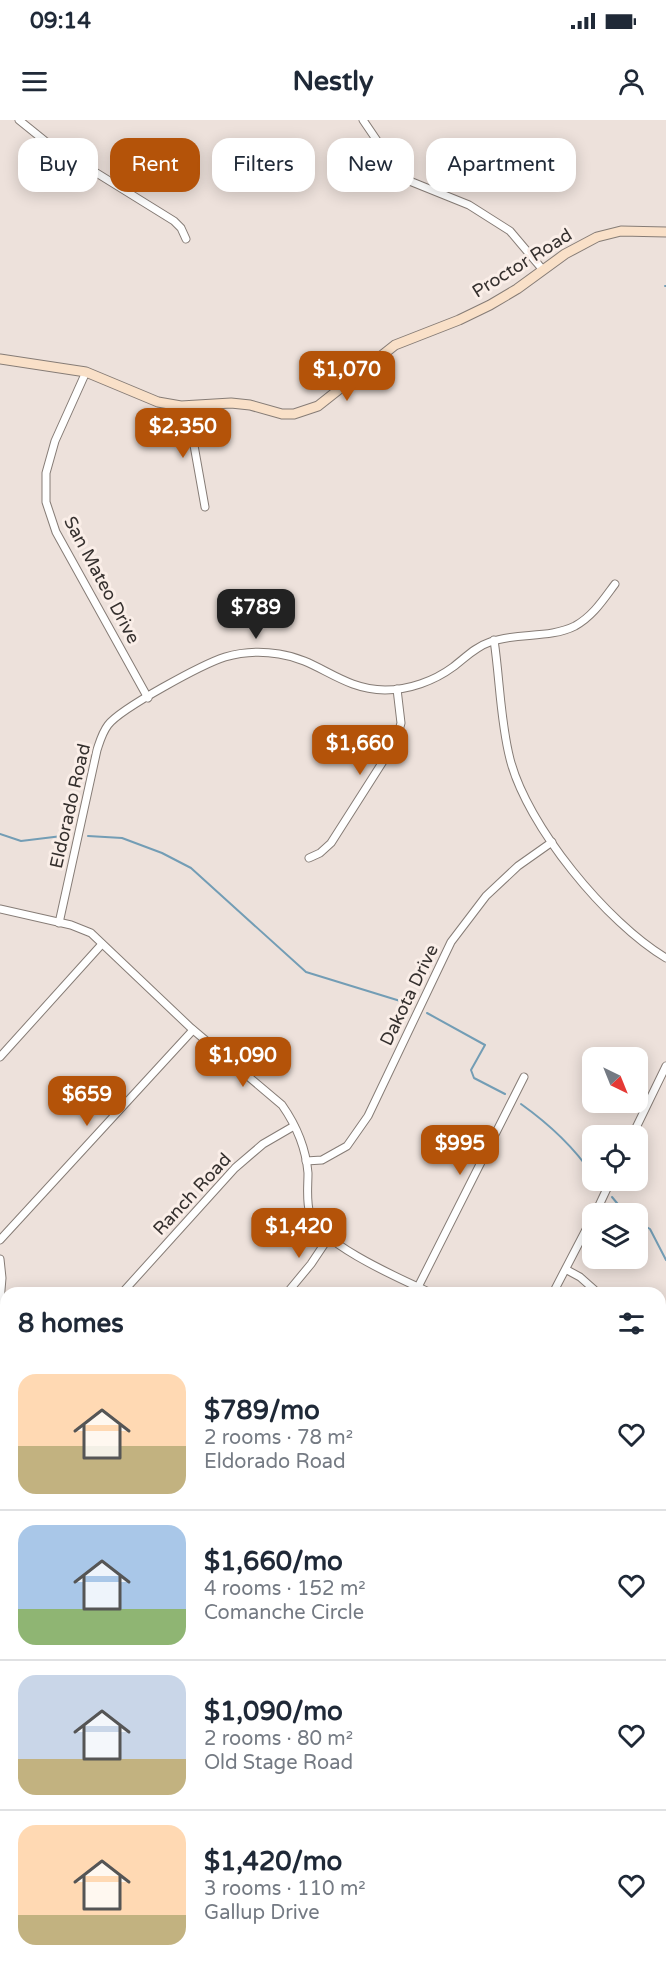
<!DOCTYPE html>
<html lang="en">
<head>
<meta charset="utf-8">
<style>
  :root { --surface:#fff; --page:#f6f6f7; --text:#1f2937; --muted:#747a83; --line:#e0e1e3; --accent:#b45309 }
  body { margin:0; font-family:"Varela Round",sans-serif; background:var(--page); color:var(--text); height:100vh; display:flex; flex-direction:column; font-size:22px; white-space:nowrap }
  * { box-sizing:border-box; margin:0 }
  p { font-size:20px; color:var(--muted) }
  .icon { flex:none; width:33px; height:33px; fill:none; stroke:currentColor; stroke-width:2; stroke-linecap:round; stroke-linejoin:round }
  .map { position:relative; flex:1; overflow:hidden }
  .sheet { position:absolute; left:0px; top:1167px; width:666px; height:684px; display:flex; flex-direction:column; background:var(--surface); border-radius:18px 18px 0 0; box-shadow:0 3px 15px #0003 }
  .sheet>* { flex:none }
  .guide { position:absolute; left:18px; top:18px; width:630px; height:54px; display:flex; gap:12px }
  .needle { width:39px; rotate:137deg }
  .fabs { position:absolute; left:582px; top:927px; display:grid; gap:12px }
  .fabs a { display:grid; place-items:center; width:66px; height:66px; border-radius:12px; background:var(--surface); box-shadow:0 3px 15px #0003; font-size:30px }
  .price { position:absolute; translate:-50% -51px; padding:0 14px; border-radius:12px; background:var(--accent); color:#fff; font-size:20px; line-height:39px; filter:drop-shadow(0 2px 3px #0008) }
  .price::after { content:''; position:absolute; left:50%; top:36px; width:18px; height:14px; margin-left:-9px; background:inherit; clip-path:polygon(0 0,100% 0,50% 100%) }
  .price.on { background:#222; color:#fff }
  ul { padding:0; list-style:none }
  li { display:flex; align-items:center; gap:18px; height:150px; padding:0 18px }
  li+li { border-top:2px solid var(--line) }
  li span { display:grid; place-items:center; flex:none; width:168px; height:120px; border-radius:18px; color:#555 }
  li>.icon { margin-inline-start:auto }
  span .icon { width:72px; height:72px; fill:#fffc; stroke-width:1 }
  li b { font-size:26px }
  h2 { display:flex; justify-content:space-between; align-items:center; height:72px; padding:0 18px; font-size:26px }
  .chip { padding:0 21px; border-radius:18px; background:var(--surface); box-shadow:0 3px 15px #0003; font-size:21px; line-height:54px }
  .chip.on { background:var(--accent); color:#fff }
  .status { display:flex; justify-content:space-between; align-items:center; height:42px; padding:0 30px; background:var(--surface); direction:ltr }
  .status svg { height:16px; fill:currentColor }
  header { display:flex; justify-content:space-between; align-items:center; height:78px; padding:0 18px; background:var(--surface); font-size:27px; font-weight:700 }
  .map>svg:first-child { display:block }
  .lines { fill:none; stroke-linecap:round; stroke-linejoin:round }
  .stream { stroke:#739db5; stroke-width:2 }
  .street-casing { stroke:#867c76; stroke-width:9 }
  .secondary-casing { stroke:#867c76; stroke-width:11 }
  .street { stroke:#fff; stroke-width:7 }
  .secondary { stroke:#f9e0c8; stroke-width:9 }
  .labels { text-anchor:middle; dominant-baseline:central; stroke-width:6; stroke-linejoin:round; paint-order:stroke }
  .street-label { font-size:18px; fill:#35302e; stroke:#faeee8 }
</style>
</head>
<body>
<div class="status"><b>09:14</b><svg viewBox="0 0 49 12"><path d="M0 12V9h3v3zM5 12V6h3v6zM10 12V3h3v9zM15 12V0h3v12zM26 1h20v11H26zM47 4h2v5h-2z"/></svg></div>
<header><svg class="icon" aria-label="menu" viewBox="0 0 24 24"><path d="M4 6h16M4 12h16M4 18h16"/></svg>Nestly<svg class="icon" aria-label="person" viewBox="0 0 24 24"><circle cx="12" cy="8" r="4"/><path d="M4 21q1-7 8-7t8 7"/></svg></header>
<div class="map">
<svg width="666" height="1851" viewBox="0 0 666 1851">
  <rect width="100%" height="100%" fill="#ede1db"/>
  <g class="lines">
    <g class="stream">
      <path d="M665,166H666"/>
      <path d="M0,714L21,721L62,716"/>
      <path d="M88,716L122,718L162,733L191,748L306,852L410,884"/>
      <path d="M427,893L485,925L471,950L474,958L505,974"/>
      <path d="M521,984C549,1004 573,1026 592,1054"/>
      <path d="M597,1060L599,1063"/>
      <path d="M612,1077L626,1094"/>
      <path d="M638,1102L650,1109L666,1140"/>
      <path d="M660,1307L666,1300"/>
      <path d="M385,1851L396,1845"/>
    </g>
    <defs>
      <g id="street">
        <path d="M19,0L45,21L174,101L181,108L186,119"/>
        <path d="M363,0L399,53L412,62L469,85L510,111L543,150"/>
        <path d="M86,252L55,321L46,353V382L56,412L148,578"/>
        <path d="M187,286L205,387"/>
        <path d="M494,520C500,560 500,600 510,639C527,706 607,803 666,838"/>
        <path d="M309,738L320,733L331,723L396,621L401,603L397,569"/>
        <path d="M0,789L71,805L91,813L191,908L282,985C296,1005 306,1029 308,1053C308,1067 306,1081 310,1094C319,1124 403,1160 431,1173"/>
        <path d="M59,803L97,630C100,621 102,613 108,605C121,588 203,544 225,537C242,532 261,531 279,534C320,540 340,569 385,570C409,570 434,561 453,547C465,538 475,527 490,522C517,512 549,519 575,506C593,496 603,480 615,464"/>
        <path d="M0,937L102,824"/>
        <path d="M632,1016L666,946"/>
        <path d="M306,1041L322,1040L347,1026L368,996L451,822L486,776L518,746L552,722"/>
        <path d="M595,1094L611,1060"/>
        <path d="M0,1120L193,910"/>
        <path d="M0,1139L2,1158L0,1182"/>
        <path d="M567,1150L580,1157L598,1173"/>
        <path d="M122,1173L235,1048L263,1024L294,1006"/>
        <path d="M287,1173L311,1144L329,1117"/>
        <path d="M415,1173L524,957"/>
        <path d="M553,1173L592,1098"/>
        <path d="M0,1263L6,1273"/>
        <path d="M0,1424H6"/>
        <path d="M660,1447L666,1436"/>
        <path d="M660,1509L666,1518"/>
        <path d="M0,1625H6"/>
        <path d="M660,1696L666,1687"/>
        <path d="M651,1845V1851"/>
        <path d="M148,1848L150,1845"/>
      </g>
      <path id="secondary" d="M0,239L86,252L158,282L181,286L231,283L250,285L282,294H294L318,286L395,225L459,200L490,185L517,169L565,134L597,117L621,111L666,112"/>
    </defs>
    <use href="#street" class="street-casing"/>
    <use href="#secondary" class="secondary-casing"/>
    <use href="#street" class="street"/>
    <use href="#secondary" class="secondary"/>
  </g>
  <g class="labels">
    <g class="street-label">
      <text transform="translate(522 143) rotate(-32)">Proctor Road</text>
      <text transform="translate(102 460) rotate(62)">San Mateo Drive</text>
      <text transform="translate(70 686) rotate(-77)">Eldorado Road</text>
      <text transform="translate(409 875) rotate(-64)">Dakota Drive</text>
      <text transform="translate(192 1074) rotate(-47)">Ranch Road</text>
    </g>
  </g>
</svg>
<div class="fabs">
<a><svg class="needle" viewBox="-14 -14 28 28"><path d="M0-13l5 13h-10z" fill="#e53935"/><path d="M0 13l5-13h-10z" fill="#747a83"/></svg></a>
<a><svg class="icon" aria-label="locate" viewBox="0 0 24 24"><circle cx="12" cy="12" r="6"/><path d="M12 2v4M12 18v4M2 12h4M18 12h4"/></svg></a>
<a><svg class="icon" aria-label="layers" viewBox="0 0 24 24"><path d="M12 4l9 5-9 5-9-5zM3 14l9 5 9-5"/></svg></a>
</div>
<b class="price" style="left:347px;top:282px">$1,070</b>
<b class="price" style="left:183px;top:339px">$2,350</b>
<b class="price on" style="left:256px;top:520px">$789</b>
<b class="price" style="left:360px;top:656px">$1,660</b>
<b class="price" style="left:243px;top:968px">$1,090</b>
<b class="price" style="left:87px;top:1007px">$659</b>
<b class="price" style="left:460px;top:1056px">$995</b>
<b class="price" style="left:299px;top:1139px">$1,420</b>
<div class="guide">
<a class="chip">Buy</a>
<a class="chip on">Rent</a>
<a class="chip">Filters</a>
<a class="chip">New</a>
<a class="chip">Apartment</a>
</div>
<section class="sheet">
<h2>8 homes<svg class="icon" aria-label="filters" viewBox="0 0 24 24"><path d="M4 7h16M4 17h16"/><circle cx="9" cy="7" r="2"/><circle cx="15" cy="17" r="2"/></svg></h2>
<ul>
<li><span style="background:linear-gradient(#ffd9b3 60%,#c2b280 0)"><svg class="icon" aria-label="home" viewBox="0 0 24 24"><path d="M3 11l9-7 9 7M6 9v11h12V9"/></svg></span><div><b>$789/mo</b><p>2 rooms · 78 m²</p><p>Eldorado Road</p></div><svg class="icon" aria-label="heart" viewBox="0 0 24 24"><path d="M12 20l-8-8c-3-5 5-10 8-4 3-6 11-1 8 4z"/></svg></li>
<li><span style="background:linear-gradient(#a9c7e8 70%,#8fb573 0)"><svg class="icon" aria-label="home" viewBox="0 0 24 24"><path d="M3 11l9-7 9 7M6 9v11h12V9"/></svg></span><div><b>$1,660/mo</b><p>4 rooms · 152 m²</p><p>Comanche Circle</p></div><svg class="icon" aria-label="heart" viewBox="0 0 24 24"><path d="M12 20l-8-8c-3-5 5-10 8-4 3-6 11-1 8 4z"/></svg></li>
<li><span style="background:linear-gradient(#c9d6e8 70%,#c2b280 0)"><svg class="icon" aria-label="home" viewBox="0 0 24 24"><path d="M3 11l9-7 9 7M6 9v11h12V9"/></svg></span><div><b>$1,090/mo</b><p>2 rooms · 80 m²</p><p>Old Stage Road</p></div><svg class="icon" aria-label="heart" viewBox="0 0 24 24"><path d="M12 20l-8-8c-3-5 5-10 8-4 3-6 11-1 8 4z"/></svg></li>
<li><span style="background:linear-gradient(#ffd9b3 75%,#c2b280 0)"><svg class="icon" aria-label="home" viewBox="0 0 24 24"><path d="M3 11l9-7 9 7M6 9v11h12V9"/></svg></span><div><b>$1,420/mo</b><p>3 rooms · 110 m²</p><p>Gallup Drive</p></div><svg class="icon" aria-label="heart" viewBox="0 0 24 24"><path d="M12 20l-8-8c-3-5 5-10 8-4 3-6 11-1 8 4z"/></svg></li>
</ul>
</section>
</div>
</body>
</html>
